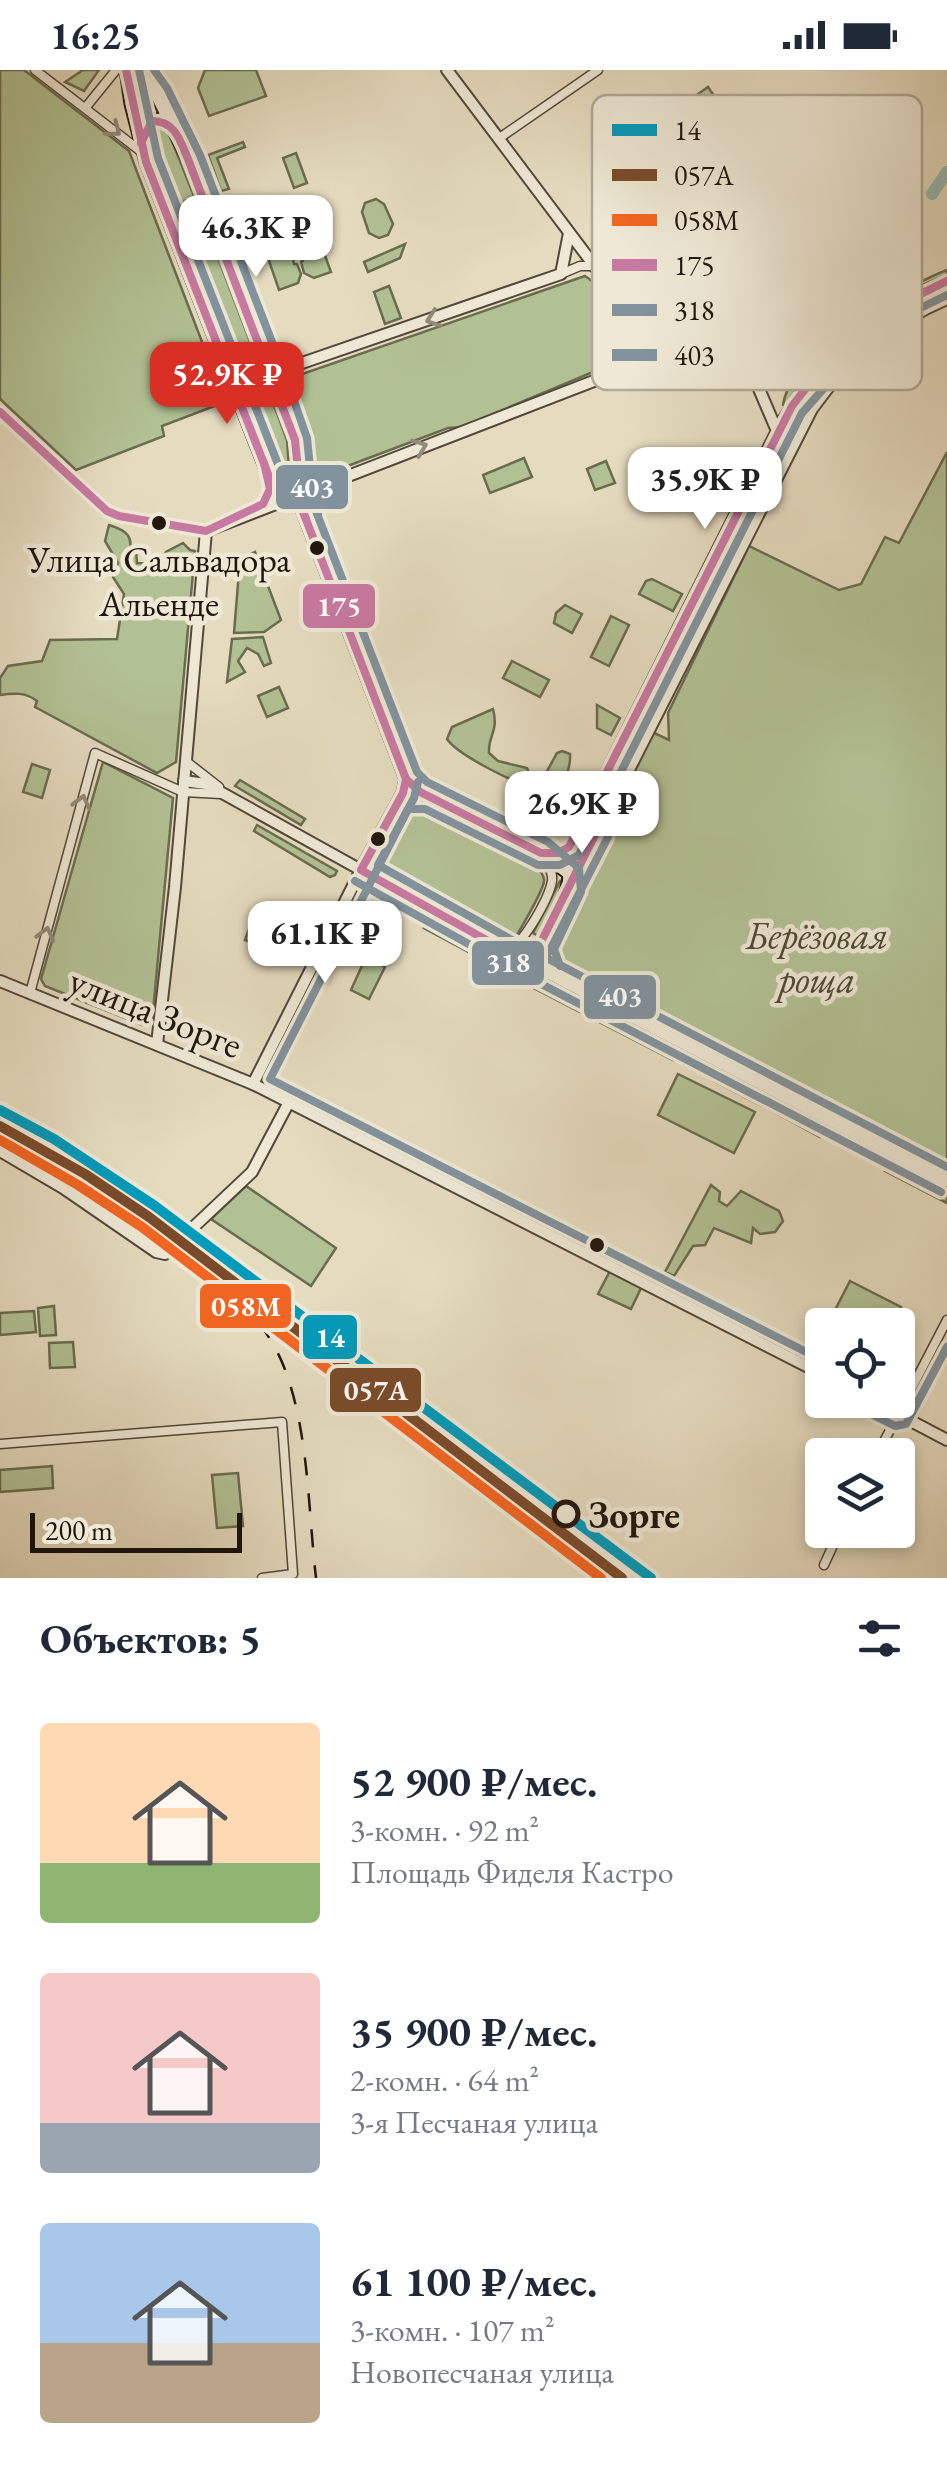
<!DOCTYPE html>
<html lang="ru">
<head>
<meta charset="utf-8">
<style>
  :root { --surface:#fff; --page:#f6f6f7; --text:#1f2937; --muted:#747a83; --accent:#d93025 }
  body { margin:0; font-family:"EB Garamond",serif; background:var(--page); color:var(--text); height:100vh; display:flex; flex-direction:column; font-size:38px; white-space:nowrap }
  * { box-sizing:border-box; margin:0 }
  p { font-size:32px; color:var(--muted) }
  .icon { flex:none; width:55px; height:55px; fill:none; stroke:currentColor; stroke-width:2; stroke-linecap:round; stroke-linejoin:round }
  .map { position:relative; height:1508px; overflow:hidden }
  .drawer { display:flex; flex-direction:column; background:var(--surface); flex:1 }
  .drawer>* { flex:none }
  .fabs { position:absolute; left:805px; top:1238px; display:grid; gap:20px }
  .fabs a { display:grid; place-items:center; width:110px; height:110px; border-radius:10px; background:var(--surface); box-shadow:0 5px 15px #0003; font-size:50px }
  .scale { position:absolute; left:30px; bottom:25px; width:212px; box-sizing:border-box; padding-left:10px; border:5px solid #21160d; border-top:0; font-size:28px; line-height:35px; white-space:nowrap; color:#21160d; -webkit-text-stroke:8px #eee8d5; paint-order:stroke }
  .price { position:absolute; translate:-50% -85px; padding:0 22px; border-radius:20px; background:#fff; color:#222; font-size:32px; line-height:65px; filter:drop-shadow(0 2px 5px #0008) }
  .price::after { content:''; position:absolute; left:50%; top:60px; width:30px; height:22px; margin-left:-15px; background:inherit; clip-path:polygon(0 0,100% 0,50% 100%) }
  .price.current { background:var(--accent); color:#fff }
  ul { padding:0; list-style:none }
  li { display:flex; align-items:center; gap:30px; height:250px; padding:0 40px }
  li span { display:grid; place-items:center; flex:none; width:280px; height:200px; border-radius:10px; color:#555 }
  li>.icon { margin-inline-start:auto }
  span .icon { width:120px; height:120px; fill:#fffc; stroke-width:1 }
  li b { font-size:42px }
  h2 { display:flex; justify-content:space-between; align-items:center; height:120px; padding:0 40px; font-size:42px }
  .status { display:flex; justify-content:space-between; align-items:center; height:70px; padding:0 50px; background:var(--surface); direction:ltr }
  .status svg { height:28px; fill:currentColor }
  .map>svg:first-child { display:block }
  .green { fill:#b2c194; stroke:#6a6c50; stroke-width:2.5 }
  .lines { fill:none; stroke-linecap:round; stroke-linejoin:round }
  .river { stroke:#96bbb4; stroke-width:12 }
  .minor-casing { stroke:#52473a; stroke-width:11 }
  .tertiary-casing { stroke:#52473a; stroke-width:14 }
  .secondary-casing { stroke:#21160d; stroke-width:15 }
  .minor { stroke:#eee8d5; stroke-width:8 }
  .tertiary { stroke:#eee8d5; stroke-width:10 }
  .secondary { stroke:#eee8d5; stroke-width:11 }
  .rail { stroke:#21160d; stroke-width:2.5; stroke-dasharray:18 18; stroke-linecap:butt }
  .bus-1-casing { stroke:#eee8d5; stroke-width:15 }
  .bus-2-casing { stroke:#eee8d5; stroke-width:15 }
  .bus-3-casing { stroke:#eee8d5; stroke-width:15 }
  .bus-1 { stroke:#c879a1; stroke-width:8 }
  .bus-2 { stroke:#82939e; stroke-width:8 }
  .bus-3 { stroke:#82939e; stroke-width:8 }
  .rail-1-casing { stroke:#eee8d5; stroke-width:18 }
  .rail-2-casing { stroke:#eee8d5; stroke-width:18 }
  .rail-3-casing { stroke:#eee8d5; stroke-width:18 }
  .rail-1 { stroke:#039abb; stroke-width:10 }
  .rail-2 { stroke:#7a4b2a; stroke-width:10 }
  .rail-3 { stroke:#f26522; stroke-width:10 }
  .oneway { stroke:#928a7b }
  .bus-dot { fill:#21160d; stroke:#eee8d5; stroke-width:4 }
  .stop-dot { fill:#eee8d5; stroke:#21160d; stroke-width:5 }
  .labels { text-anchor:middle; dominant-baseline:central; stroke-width:9; stroke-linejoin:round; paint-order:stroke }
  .bus-label { font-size:36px; fill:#21160d; stroke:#eee8d5 }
  .park-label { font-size:38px; font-style:italic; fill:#4c4936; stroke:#eee8d5 }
  .street-label { font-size:38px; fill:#21160d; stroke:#eee8d5 }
  .stop-label { font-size:38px; font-weight:bold; fill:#21160d; stroke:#eee8d5; text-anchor:start }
  .key { fill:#eee8d5; stroke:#b0a999; stroke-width:2.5 }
  .key-label { font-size:28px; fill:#21160d }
  .line-badge { stroke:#eee8d5; stroke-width:4 }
  .badge-label { font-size:28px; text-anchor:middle; font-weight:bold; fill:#fff }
</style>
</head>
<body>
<div class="status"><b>16:25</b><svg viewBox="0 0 49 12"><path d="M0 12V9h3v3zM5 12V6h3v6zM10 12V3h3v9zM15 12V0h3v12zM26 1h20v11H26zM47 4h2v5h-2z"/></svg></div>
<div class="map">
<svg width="947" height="1508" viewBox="0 0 947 1508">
  <rect width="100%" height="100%" fill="#e5dbbf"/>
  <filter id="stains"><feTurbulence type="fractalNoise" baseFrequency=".002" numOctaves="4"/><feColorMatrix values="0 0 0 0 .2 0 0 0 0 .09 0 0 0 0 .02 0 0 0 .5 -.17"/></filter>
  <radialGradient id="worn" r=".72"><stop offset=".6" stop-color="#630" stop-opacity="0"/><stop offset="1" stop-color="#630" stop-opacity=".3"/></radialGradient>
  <g class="green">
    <path d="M0,0H24L129,81L225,332L162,356L164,366L76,400L0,329Z"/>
    <path d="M83,0H99L84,21L65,12Z"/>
    <path d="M205,0H256L266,26L209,46L198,18Z"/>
    <path d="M708,17L725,42L712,51L695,26Z"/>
    <path d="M160,55L170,66L194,126L176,136L171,134L148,75L153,58Z"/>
    <path d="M243,72L245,77L217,88L229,119L221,121L208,85Z"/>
    <path d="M296,83L307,113L294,118L283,88Z"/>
    <path d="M376,129L384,134L393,154L388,165L379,168L369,163L362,142L365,133Z"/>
    <path d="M193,137L199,138L261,300L242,310L238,309L176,147Z"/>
    <path d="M319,169L331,202L314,208L304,203L301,192L303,191L296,178Z"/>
    <path d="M405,174L400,188L368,202L364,192Z"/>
    <path d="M292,179L294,194H297L301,204L298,213L279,220L268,188Z"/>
    <path d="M947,200V207L881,241L786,337L783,335C790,283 901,218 947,200Z"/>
    <path d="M585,206L618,230L643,281L462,357L448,358L345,397L318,403L282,311Z"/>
    <path d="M389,216L401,248L385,254L374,222Z"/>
    <path d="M947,216V225C882,254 836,296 798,354H790C797,303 902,237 947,216Z"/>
    <path d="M260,314L267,316L287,370L289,398L275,403L244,324L247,318Z"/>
    <path d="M778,371V391L743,462L734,458Z"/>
    <path d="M947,382V1099L555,895L546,881L652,662L669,670L668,643L749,476L839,520L861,514L885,467L899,473Z"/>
    <path d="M524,388L532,407L490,423L483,405Z"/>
    <path d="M606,391L615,413L595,420L587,399Z"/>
    <path d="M109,455C122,459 133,464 130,479L136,480L137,493L160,494L166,482L183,473L190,480L195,481L176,692L157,703L35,637L37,631C26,622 13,623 0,625V608L8,596L42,591L50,570L117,569L124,524L113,507L118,493L105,471Z"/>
    <path d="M732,463L741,467L647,655L638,650Z"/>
    <path d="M255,482L281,550L264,562L234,563L240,489Z"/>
    <path d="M652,509L682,524L673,541L639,524L646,511Z"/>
    <path d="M565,535L582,544L572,563L554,553L556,543Z"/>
    <path d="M611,546L629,555L609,596L591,587Z"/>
    <path d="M263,567L271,593L264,596L258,584L247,578L238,591L245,602L227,612L232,569Z"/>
    <path d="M512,591L549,610L540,627L503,608Z"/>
    <path d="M279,617L288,638L267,647L258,626Z"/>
    <path d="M597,635L620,648L611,665L597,658Z"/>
    <path d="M493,639C499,662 488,664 489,683L498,691L527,698L530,705L527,715C508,710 457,684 447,669L452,657Z"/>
    <path d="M632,662L641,667L584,782L574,777Z"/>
    <path d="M562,681L570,684C571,699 563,719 550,726L542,719L541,712L557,683Z"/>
    <path d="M103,692L173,728L152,952L145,956L45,916L41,909Z"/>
    <path d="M32,694L50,700L42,728L23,722Z"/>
    <path d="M240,710L305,749L301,755L235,716Z"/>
    <path d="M458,724L521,754L516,762L456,729Z"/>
    <path d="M410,738L423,740L541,802C542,804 544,807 544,810C545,818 514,872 508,877L383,808C372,790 395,751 410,738Z"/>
    <path d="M257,755L337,801L335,805L330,807L254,761Z"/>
    <path d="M560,811L563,812L565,818L540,867L533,863Z"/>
    <path d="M429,852L496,886L491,894L424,858Z"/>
    <path d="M250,856L273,864L267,879L245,870Z"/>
    <path d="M366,887L385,897L369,929L351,920Z"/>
    <path d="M518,898L677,982L673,990L514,908Z"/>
    <path d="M718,1003L758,1025L762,1029L760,1035L714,1011Z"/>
    <path d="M678,1004L755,1042L734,1083L658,1045Z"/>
    <path d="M768,1032L824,1059L820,1067L765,1037Z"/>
    <path d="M889,1094L916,1107L915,1111L936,1126L939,1120L947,1123V1133L885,1101Z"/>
    <path d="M711,1115L720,1122L719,1131L727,1136L741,1121L779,1141L783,1151L775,1162L760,1164L753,1158L751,1173L714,1158L705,1175L693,1176L674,1206L665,1202Z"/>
    <path d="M246,1116L336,1178L311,1216L211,1149Z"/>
    <path d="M611,1199L642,1216L631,1239L598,1224Z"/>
    <path d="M850,1211L901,1237L892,1255H854L833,1244Z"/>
    <path d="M54,1236L56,1265L40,1266L38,1238Z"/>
    <path d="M34,1241L36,1262L0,1265V1243Z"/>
    <path d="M73,1272L75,1297L50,1298L49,1273Z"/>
    <path d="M52,1396L53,1418L0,1422V1400Z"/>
    <path d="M238,1403L243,1456L217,1458L212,1405Z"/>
  </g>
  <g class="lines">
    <g class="river">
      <path d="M932,124L947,102"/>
      <path d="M743,184L803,168"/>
    </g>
    <defs>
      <g id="minor">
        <path d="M35,0L143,83"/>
        <path d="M156,19L157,0"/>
        <path d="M86,37L116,0"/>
        <path d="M498,69L598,0"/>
        <path d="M561,204L580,196H594"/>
        <path d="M258,439L267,429L270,409"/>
        <path d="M187,692L219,717"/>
        <path d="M510,879C525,871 549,828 552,811C553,803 549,796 545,788"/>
        <path d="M30,923L95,683L183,722L221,724"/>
        <path d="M0,1374L282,1352L293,1504L262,1508"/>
        <path d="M877,1385L947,1250"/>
        <path d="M824,1495L840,1460"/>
      </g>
      <g id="tertiary">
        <path d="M447,0L596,198L626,227L657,286"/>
        <path d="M270,304L561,204L569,163"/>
        <path d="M0,342L107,441L119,446L206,461"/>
        <path d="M782,371L784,390"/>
        <path d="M206,461L718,263L733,267L739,272L777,361"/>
        <path d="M184,711L206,714L361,800L253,1014"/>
        <path d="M542,783H558L569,777L777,361C813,294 875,239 947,211"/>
        <path d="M569,818L812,339C846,291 892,252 947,229"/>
        <path d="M0,911L253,1014L822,1304"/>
        <path d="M157,974L175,817L206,461"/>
        <path d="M0,1081L63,1118L156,1182L165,1184L252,1102L289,1032"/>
        <path d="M871,1330L947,1370"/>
      </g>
      <g id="secondary">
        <path d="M126,0L131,34L146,92L256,374L270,409L302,439"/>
        <path d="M138,0L156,24L188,89L275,315L295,370L302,439L406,709L420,722L541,783L568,803C572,817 550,866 538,876C529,884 517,882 506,881"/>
        <path d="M141,73L152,51L160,49L171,56"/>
        <path d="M238,325C242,313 252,311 264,308L275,315"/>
        <path d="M406,709L403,723L361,800L506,881L947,1111"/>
      </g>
    </defs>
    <use href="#minor" class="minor-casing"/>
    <use href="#tertiary" class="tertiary-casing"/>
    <use href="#secondary" class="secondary-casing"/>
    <use href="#minor" class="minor"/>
    <use href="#tertiary" class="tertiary"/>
    <use href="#secondary" class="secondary"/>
    <g class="rail">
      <path d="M0,1062C91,1112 245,1197 284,1297C309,1362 308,1439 316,1508"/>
      <path d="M244,1219L304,1272L601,1508"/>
    </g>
    <defs>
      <g id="bus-1">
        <path d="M126,0L146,92L270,409L302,439L306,449"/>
        <path d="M141,73L152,51C175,51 180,70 188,89L295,370L302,439L406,709L420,722L541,783H558L569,777L792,336C833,280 883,240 947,211"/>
        <path d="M0,342L107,441L119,446L206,461L263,434L270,419L264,393"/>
        <path d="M406,709L403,723L361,800L506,881L524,882L540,874L597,761"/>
      </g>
      <g id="bus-2">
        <path d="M355,811L501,892L526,894L549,882L608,767"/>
        <path d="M499,892L941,1122"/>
        <path d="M822,1290L270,1009L408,739H425L538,795H560L579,785L802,343L857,281L902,247L947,225"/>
        <path d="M865,1341L895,1356L906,1354L947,1277"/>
      </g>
      <g id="bus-3">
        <path d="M139,0L158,88L281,402L311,431L318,444"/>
        <path d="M154,0L167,18L200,85L287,311L307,368L314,436L417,702L427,712L548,772L579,798L581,822L554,879L560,896"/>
        <path d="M418,712L414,728L378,795L512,870L947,1097"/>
      </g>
    </defs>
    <use href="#bus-1" class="bus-1-casing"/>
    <use href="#bus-2" class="bus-2-casing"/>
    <use href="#bus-3" class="bus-3-casing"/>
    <use href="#bus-1" class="bus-1"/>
    <use href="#bus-2" class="bus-2"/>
    <use href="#bus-3" class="bus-3"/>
    <defs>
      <path id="rail-1" d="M0,1040L54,1069L155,1136L651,1508"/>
      <path id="rail-2" d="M0,1056L85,1104L149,1147L622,1508"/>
      <path id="rail-3" d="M0,1070L78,1115L142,1157L601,1508"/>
    </defs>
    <use href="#rail-1" class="rail-1-casing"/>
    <use href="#rail-2" class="rail-2-casing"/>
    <use href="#rail-3" class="rail-3-casing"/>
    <use href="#rail-1" class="rail-1"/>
    <use href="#rail-2" class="rail-2"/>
    <use href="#rail-3" class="rail-3"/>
  </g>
  <defs><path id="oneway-chevron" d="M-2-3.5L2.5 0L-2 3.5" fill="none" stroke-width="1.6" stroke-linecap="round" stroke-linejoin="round" transform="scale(2.5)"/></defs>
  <g class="oneway">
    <use href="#oneway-chevron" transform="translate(114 60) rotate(38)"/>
    <use href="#oneway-chevron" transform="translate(433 249) rotate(161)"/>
    <use href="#oneway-chevron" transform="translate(420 377) rotate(-21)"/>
    <use href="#oneway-chevron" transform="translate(82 732) rotate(-75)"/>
    <use href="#oneway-chevron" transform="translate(46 864) rotate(-75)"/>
  </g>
  <g class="bus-dot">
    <circle cx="159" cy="453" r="9"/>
    <circle cx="317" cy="478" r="9"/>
    <circle cx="378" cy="769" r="9"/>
    <circle cx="597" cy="1175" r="9"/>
  </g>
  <circle class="stop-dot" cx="566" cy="1444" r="12"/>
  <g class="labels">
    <g class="bus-label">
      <text x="159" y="489">Улица Сальвадора<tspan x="159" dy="44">Альенде</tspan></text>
    </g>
    <g class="park-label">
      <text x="817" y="864">Берёзовая<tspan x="817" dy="44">роща</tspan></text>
    </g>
    <g class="street-label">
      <text transform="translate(156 942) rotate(22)">улица Зорге</text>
    </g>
    <g class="stop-label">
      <text x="588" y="1444">Зорге</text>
    </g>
  </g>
  <rect x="592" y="25" width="330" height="295" rx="15" class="key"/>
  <rect x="612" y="54" width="45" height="12" fill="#039abb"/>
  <rect x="612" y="99" width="45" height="12" fill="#7a4b2a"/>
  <rect x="612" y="144" width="45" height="12" fill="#f26522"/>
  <rect x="612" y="189" width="45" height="12" fill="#c879a1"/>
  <rect x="612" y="234" width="45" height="12" fill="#82939e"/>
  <rect x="612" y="279" width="45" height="12" fill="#82939e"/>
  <g class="key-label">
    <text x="674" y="70">14</text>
    <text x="674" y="115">057А</text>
    <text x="674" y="160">058М</text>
    <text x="674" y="205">175</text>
    <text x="674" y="250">318</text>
    <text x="674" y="295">403</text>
  </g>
  <g class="line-badge">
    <rect x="274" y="393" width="76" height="48" rx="10" fill="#82939e"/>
    <rect x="301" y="512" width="76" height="48" rx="10" fill="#c879a1"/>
    <rect x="470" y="869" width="76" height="48" rx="10" fill="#82939e"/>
    <rect x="582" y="903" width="76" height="48" rx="10" fill="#82939e"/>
    <rect x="198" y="1212" width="95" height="48" rx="10" fill="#f26522"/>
    <rect x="301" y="1243" width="58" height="48" rx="10" fill="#039abb"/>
    <rect x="328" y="1296" width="95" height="48" rx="10" fill="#7a4b2a"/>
  </g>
  <g class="badge-label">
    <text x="312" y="427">403</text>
    <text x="339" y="546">175</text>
    <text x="508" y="902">318</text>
    <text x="620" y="936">403</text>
    <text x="246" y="1246">058М</text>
    <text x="330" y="1277">14</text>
    <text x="376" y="1330">057А</text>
  </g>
  <rect width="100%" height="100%" filter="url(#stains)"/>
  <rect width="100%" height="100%" fill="url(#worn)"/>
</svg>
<div class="fabs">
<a><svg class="icon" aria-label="locate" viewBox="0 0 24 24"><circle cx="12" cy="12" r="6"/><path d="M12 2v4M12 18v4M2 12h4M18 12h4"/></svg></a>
<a><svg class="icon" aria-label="layers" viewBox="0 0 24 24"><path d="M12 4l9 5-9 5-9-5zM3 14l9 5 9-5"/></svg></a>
</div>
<div class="scale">200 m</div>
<b class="price" style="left:256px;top:210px">46.3K ₽</b>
<b class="price current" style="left:227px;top:357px">52.9K ₽</b>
<b class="price" style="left:705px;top:462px">35.9K ₽</b>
<b class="price" style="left:582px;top:786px">26.9K ₽</b>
<b class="price" style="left:325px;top:916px">61.1K ₽</b>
</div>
<section class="drawer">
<h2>Объектов: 5<svg class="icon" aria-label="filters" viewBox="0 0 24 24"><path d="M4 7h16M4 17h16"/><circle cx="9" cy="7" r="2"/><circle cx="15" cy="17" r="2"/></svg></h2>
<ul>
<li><span style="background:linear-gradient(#ffd9b3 70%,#8fb573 0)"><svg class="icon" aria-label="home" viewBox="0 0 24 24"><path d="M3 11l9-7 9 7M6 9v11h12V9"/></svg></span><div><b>52 900 ₽/мес.</b><p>3-комн. · 92 m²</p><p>Площадь Фиделя Кастро</p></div></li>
<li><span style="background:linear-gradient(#f6c9c9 75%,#9aa5b1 0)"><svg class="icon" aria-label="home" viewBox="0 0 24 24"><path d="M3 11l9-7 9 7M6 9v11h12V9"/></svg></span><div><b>35 900 ₽/мес.</b><p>2-комн. · 64 m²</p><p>3-я Песчаная улица</p></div></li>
<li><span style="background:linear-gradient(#a9c7e8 60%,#b9a48a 0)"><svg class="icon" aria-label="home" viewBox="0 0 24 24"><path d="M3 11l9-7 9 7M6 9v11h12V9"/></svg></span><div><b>61 100 ₽/мес.</b><p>3-комн. · 107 m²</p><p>Новопесчаная улица</p></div></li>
</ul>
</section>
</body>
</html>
